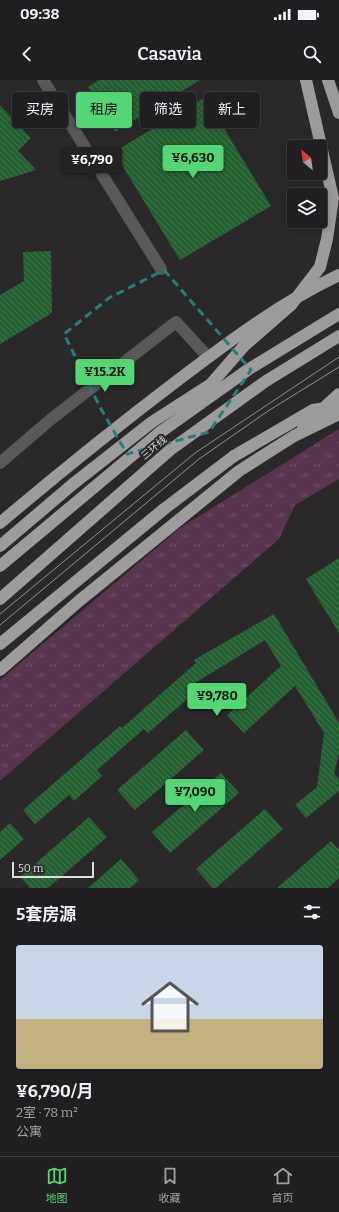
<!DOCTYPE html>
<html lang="zh">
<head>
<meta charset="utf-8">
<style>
  :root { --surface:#201e20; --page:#2d2b2d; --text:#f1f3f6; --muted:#a2a2a5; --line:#3d3c3e; --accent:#53d673 }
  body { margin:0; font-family:Bitter,"Noto Sans SC",serif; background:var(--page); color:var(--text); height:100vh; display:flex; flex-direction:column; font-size:15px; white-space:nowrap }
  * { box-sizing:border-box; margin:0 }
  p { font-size:13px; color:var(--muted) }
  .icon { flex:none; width:22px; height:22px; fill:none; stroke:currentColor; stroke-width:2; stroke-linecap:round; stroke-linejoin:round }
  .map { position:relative; height:808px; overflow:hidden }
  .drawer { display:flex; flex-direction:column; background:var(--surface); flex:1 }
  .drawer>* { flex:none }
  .banner { position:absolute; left:12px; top:12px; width:315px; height:36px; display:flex; gap:8px }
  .needle { width:26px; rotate:331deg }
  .tools { position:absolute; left:287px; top:60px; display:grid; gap:8px }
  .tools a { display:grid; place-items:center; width:40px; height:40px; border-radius:4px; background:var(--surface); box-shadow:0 2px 10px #0003,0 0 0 1px var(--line); font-size:20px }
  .scale { position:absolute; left:12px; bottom:10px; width:82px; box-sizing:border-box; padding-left:4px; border:2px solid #dddcdd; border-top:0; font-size:11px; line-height:14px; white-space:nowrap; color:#dddcdd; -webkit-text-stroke:3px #2b282a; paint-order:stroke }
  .price { position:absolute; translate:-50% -34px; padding:0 9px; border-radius:4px; background:var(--accent); color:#111; font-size:13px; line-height:26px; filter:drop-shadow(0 1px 2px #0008) }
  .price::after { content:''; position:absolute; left:50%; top:24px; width:12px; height:9px; margin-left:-6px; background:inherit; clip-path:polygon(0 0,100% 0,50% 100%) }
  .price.active { background:#222; color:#fff }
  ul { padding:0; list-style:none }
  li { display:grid; align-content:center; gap:8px; height:212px; padding:0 16px }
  li span { display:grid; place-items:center; height:124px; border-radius:4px; color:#555 }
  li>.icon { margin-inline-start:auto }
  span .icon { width:72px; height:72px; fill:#fffc; stroke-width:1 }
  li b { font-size:17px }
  h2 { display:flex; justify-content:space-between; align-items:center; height:48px; padding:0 16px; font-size:17px }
  .pill { padding:0 14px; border-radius:4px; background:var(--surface); box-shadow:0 2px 10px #0003,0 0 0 1px var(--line); font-size:14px; line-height:36px }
  .pill.active { background:var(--accent); color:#111 }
  .status { display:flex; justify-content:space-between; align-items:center; height:28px; padding:0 20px; background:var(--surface); direction:ltr }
  .status svg { height:11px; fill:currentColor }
  header { display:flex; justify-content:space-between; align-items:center; height:52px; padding:0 16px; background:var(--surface); font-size:18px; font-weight:600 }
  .tabs { display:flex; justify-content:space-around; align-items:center; height:56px; border-top:1px solid var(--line); background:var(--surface); font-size:11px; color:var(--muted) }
  .tabs a { display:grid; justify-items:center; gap:2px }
  .tabs .active { color:var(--accent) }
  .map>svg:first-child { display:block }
  .park { fill:url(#park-tufts) }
  .building { fill:url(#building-back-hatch) }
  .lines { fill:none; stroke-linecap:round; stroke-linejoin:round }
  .street { stroke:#5a595a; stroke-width:12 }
  .highway { stroke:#9e9b9d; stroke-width:12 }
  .tram { stroke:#939192; stroke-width:1 }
  .highway-bridge { stroke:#9e9b9d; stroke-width:12 }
  .marked { fill:none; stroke:#248079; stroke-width:3; stroke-dasharray:8 5; stroke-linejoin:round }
  .labels { text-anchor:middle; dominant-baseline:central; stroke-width:4; stroke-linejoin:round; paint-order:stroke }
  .street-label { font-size:10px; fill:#dddcdd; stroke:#2b282a }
</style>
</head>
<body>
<div class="status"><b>09:38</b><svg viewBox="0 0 49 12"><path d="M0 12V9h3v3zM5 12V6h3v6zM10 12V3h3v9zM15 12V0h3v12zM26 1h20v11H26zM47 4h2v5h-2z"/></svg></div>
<header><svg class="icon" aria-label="back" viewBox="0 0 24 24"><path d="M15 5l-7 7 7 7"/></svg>Casavia<svg class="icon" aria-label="search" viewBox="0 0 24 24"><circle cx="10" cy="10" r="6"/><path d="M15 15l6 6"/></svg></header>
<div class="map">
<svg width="339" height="808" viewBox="0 0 339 808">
  <defs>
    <pattern id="park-tufts" width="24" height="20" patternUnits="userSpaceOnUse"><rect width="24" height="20" fill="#58354f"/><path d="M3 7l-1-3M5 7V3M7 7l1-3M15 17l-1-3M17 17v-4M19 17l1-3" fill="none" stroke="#705268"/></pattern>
    <pattern id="building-back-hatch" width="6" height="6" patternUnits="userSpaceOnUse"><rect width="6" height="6" fill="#246132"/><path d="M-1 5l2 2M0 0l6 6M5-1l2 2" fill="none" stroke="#43774f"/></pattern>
  </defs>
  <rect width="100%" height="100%" fill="#2b282a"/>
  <path class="park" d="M339,349V399L295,425L279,459L0,701V600L180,448Z"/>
  <g class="building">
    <path d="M99,0H200L115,52L88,7Z"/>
    <path d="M205,17L271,126L180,180L114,72Z"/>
    <path d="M0,25L31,58L18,71L36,90L0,101Z"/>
    <path d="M51,171L52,233L0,264V215L24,201L23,172Z"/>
    <path d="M339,478V553L306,499Z"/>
    <path d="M274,534L339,643V673L334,694L339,699V711L306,738L295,725L317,707L324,653L295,606L244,653L227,635L281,586L265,560L195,603L200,608L148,653L144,649L97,690L102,696L74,721L69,715L35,744L23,730L120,646L122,648L196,583L194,580Z"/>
    <path d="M186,650L204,670L135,730L117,710Z"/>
    <path d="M221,693L239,713L170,773L152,752Z"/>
    <path d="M265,729L283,749L216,808H213L196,789Z"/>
    <path d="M89,737L107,757L48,808H30L20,797Z"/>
    <path d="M10,743L24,759L0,780V752Z"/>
    <path d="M331,761L339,770V798L328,808H277Z"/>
    <path d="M121,779L139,800L130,808H88Z"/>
  </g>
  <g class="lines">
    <g class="street">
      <path d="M43,0L161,189"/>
      <path d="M0,383L50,340L176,242L208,277"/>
    </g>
    <g class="highway">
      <path d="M328,0L339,33"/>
      <path d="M303,347L339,314"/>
      <path d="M0,443C59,393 120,344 182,297C232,259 282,222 339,195"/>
      <path d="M0,466L73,404"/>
      <path d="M0,486L159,353L249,289L339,234"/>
      <path d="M0,519L170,370L266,301L339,256"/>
      <path d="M0,564L164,429L234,376"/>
      <path d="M0,590L79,521L239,391L294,356L339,334"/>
    </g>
    <g class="tram">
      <path d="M0,534L195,373L339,277"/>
      <path d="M0,545L199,379L268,331L339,287"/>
    </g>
    <g class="highway-bridge">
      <path d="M234,376L313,330L339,326"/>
      <path d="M73,404L152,342L211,304L244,266L291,225L320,187L327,159L333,118L306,0"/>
    </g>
  </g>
  <path class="marked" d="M164,190L251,290L209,352L127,374L100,327L64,254L109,218Z"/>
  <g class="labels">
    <g class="street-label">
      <text transform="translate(154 368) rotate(-40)">三环线</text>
    </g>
  </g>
</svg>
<div class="tools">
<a><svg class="needle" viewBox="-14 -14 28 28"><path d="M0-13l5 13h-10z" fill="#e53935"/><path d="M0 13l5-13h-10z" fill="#a2a2a5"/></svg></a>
<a><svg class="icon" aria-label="layers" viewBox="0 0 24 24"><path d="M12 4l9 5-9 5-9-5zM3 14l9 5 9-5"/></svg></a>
</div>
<div class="scale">50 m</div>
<b class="price" style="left:193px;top:99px">¥6,630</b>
<b class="price active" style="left:92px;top:101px">¥6,790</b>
<b class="price" style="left:105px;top:313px">¥15.2K</b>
<b class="price" style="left:217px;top:637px">¥9,780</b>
<b class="price" style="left:195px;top:733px">¥7,090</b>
<div class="banner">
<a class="pill">买房</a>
<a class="pill active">租房</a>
<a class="pill">筛选</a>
<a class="pill">新上</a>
</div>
</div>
<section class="drawer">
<h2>5套房源<svg class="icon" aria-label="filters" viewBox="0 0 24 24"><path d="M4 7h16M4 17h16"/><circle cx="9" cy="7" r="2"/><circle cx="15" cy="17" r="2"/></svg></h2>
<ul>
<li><span style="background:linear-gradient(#c9d6e8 60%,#c2b280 0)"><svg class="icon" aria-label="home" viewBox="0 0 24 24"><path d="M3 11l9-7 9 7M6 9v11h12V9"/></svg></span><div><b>¥6,790/月</b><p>2室 · 78 m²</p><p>公寓</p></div></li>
</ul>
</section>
<nav class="tabs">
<a class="active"><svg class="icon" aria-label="map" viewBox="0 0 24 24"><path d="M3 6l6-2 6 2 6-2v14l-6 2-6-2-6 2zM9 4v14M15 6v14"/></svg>地图</a>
<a><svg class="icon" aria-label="saved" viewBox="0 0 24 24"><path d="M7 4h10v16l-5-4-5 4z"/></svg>收藏</a>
<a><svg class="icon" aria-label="home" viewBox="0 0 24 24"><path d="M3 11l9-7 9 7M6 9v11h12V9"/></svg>首页</a>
</nav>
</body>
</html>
